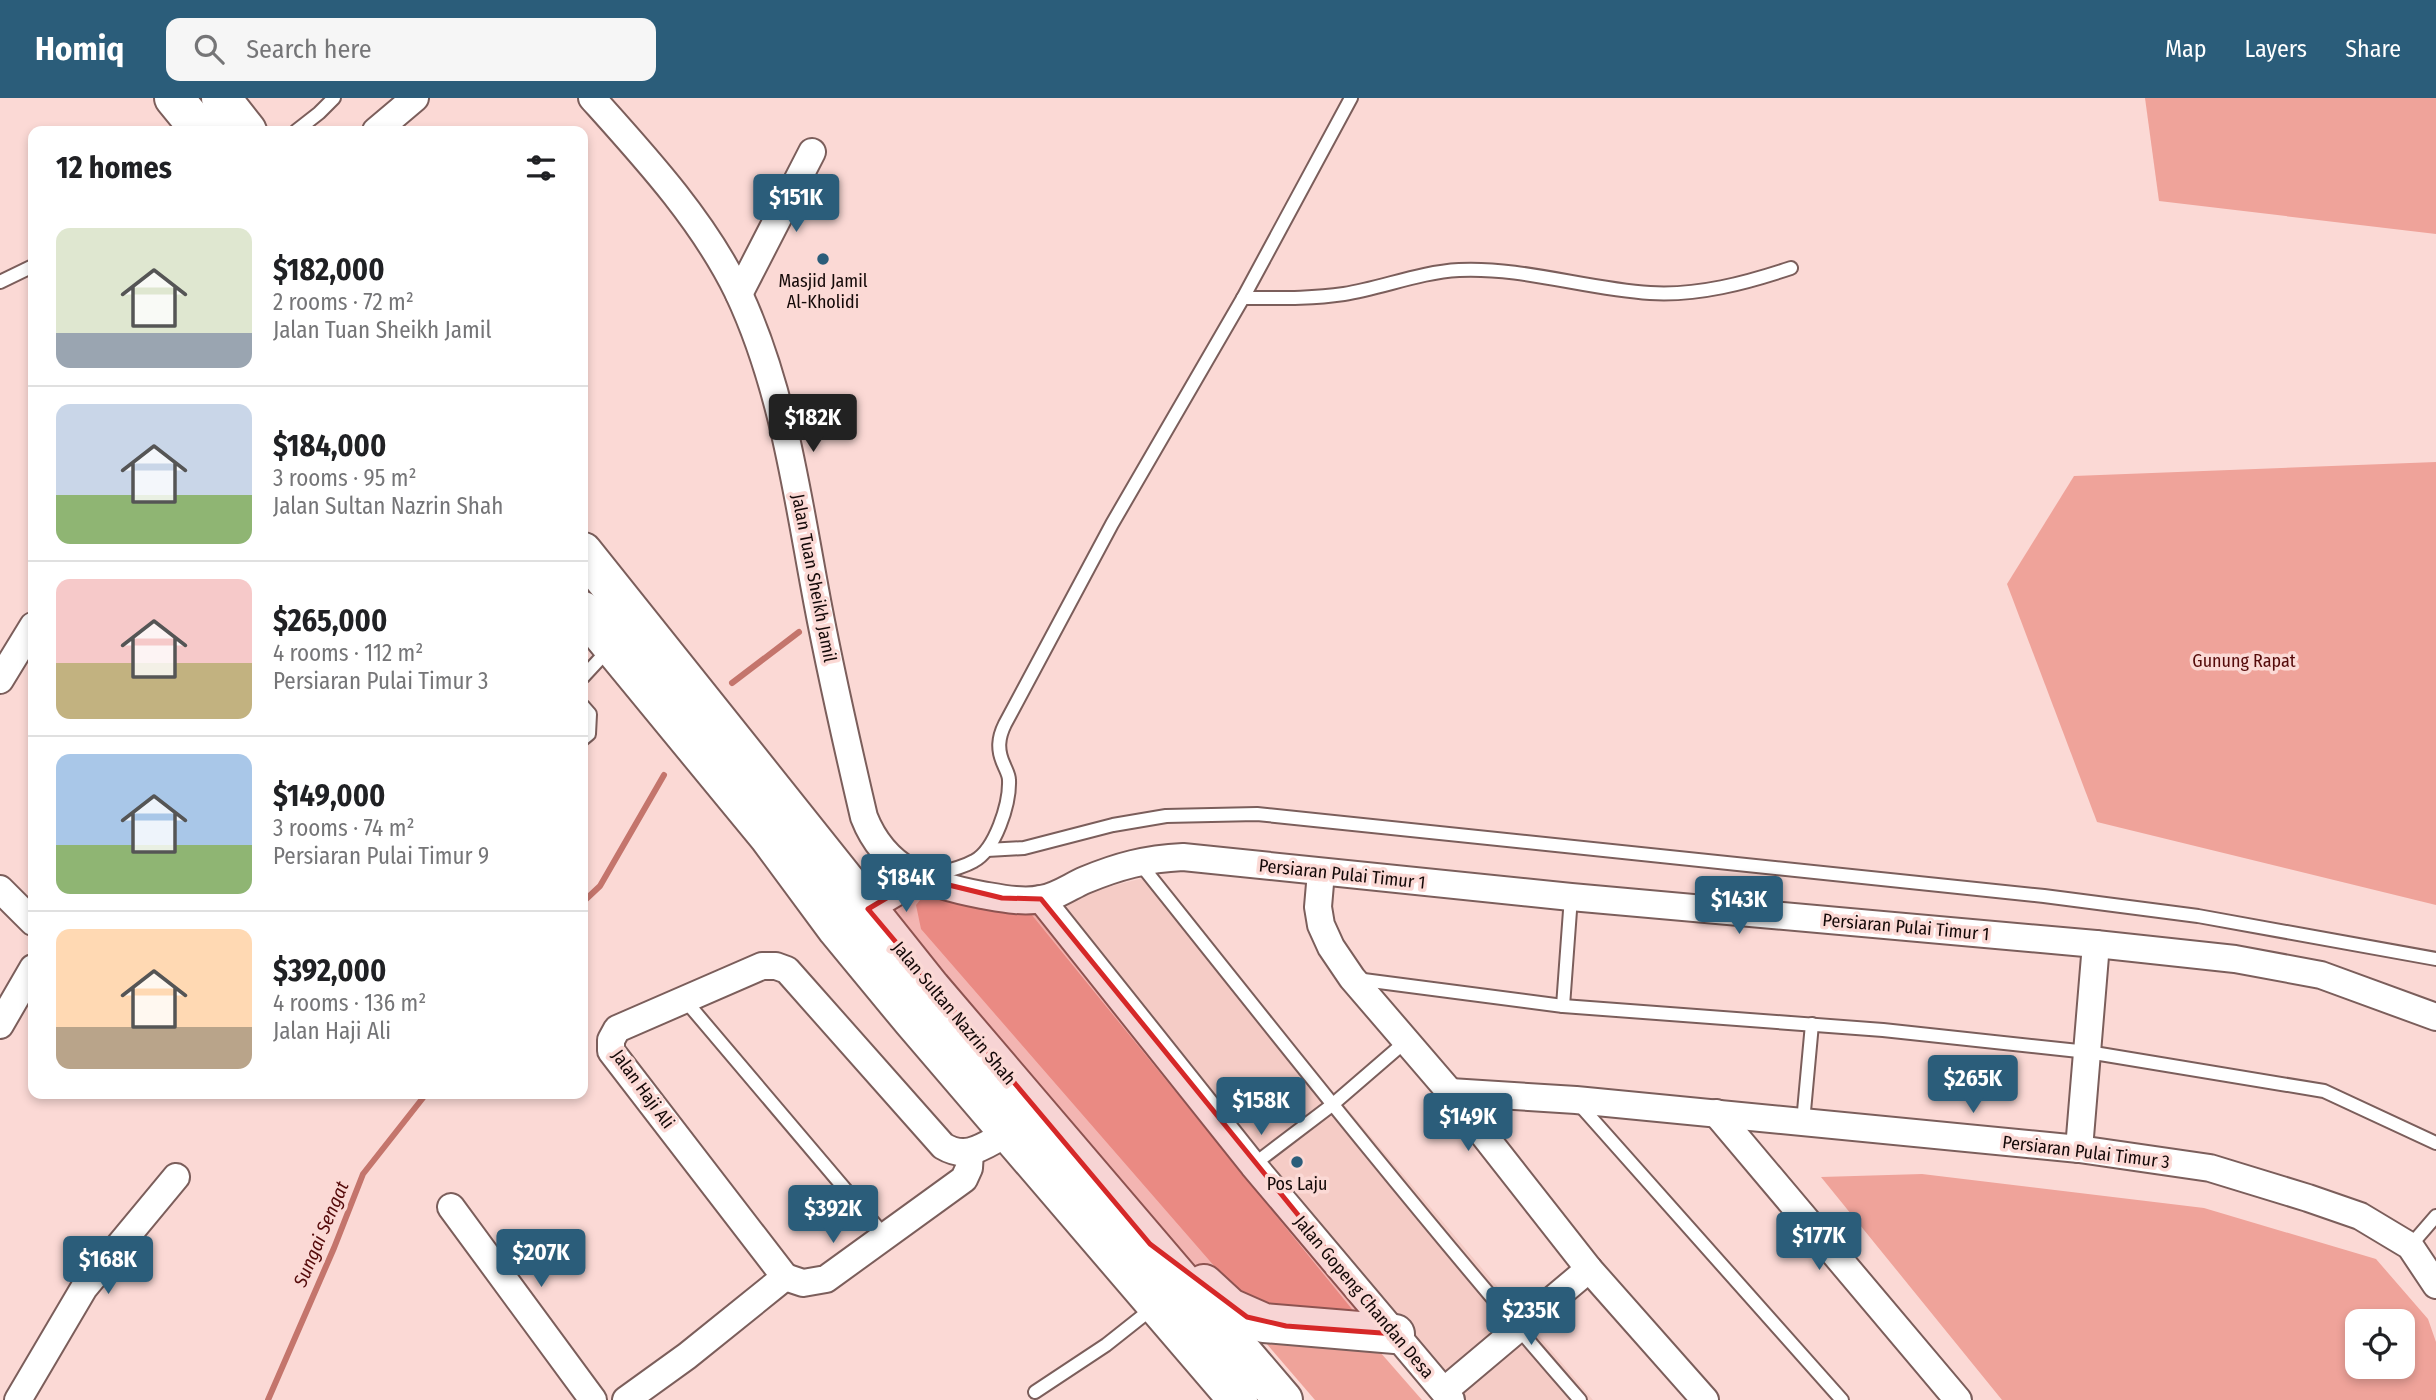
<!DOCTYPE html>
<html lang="en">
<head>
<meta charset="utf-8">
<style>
  :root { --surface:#fff; --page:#f6f6f6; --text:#202124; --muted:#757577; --line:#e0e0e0; --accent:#2b5d7a }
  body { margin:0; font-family:"Fira Sans Condensed",sans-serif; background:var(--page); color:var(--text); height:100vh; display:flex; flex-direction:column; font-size:26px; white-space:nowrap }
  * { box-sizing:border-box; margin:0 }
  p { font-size:23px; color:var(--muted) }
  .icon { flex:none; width:38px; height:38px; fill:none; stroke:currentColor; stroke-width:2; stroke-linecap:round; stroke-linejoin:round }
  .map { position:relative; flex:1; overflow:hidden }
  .panel { position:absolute; left:28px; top:28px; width:560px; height:973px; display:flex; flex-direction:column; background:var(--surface); border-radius:14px; box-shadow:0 4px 10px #0003 }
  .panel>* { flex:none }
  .buttons { position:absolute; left:2345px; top:1211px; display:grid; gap:14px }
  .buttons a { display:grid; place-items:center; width:70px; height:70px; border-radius:14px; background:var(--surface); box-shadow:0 4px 10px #0003; font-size:35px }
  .price { position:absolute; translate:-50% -60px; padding:0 16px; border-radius:7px; background:var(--accent); color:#fff; font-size:23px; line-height:46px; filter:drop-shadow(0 2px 4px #0008) }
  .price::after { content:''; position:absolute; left:50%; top:42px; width:21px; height:16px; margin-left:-10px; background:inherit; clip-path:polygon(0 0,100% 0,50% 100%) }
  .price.on { background:#222; color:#fff }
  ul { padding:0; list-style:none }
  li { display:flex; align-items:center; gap:21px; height:175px; padding:0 28px }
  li+li { border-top:2px solid var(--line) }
  li span { display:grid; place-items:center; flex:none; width:196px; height:140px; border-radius:14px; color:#555 }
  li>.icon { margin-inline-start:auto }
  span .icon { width:84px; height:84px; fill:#fffc; stroke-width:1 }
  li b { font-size:30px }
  h2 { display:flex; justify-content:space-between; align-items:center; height:84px; padding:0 28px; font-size:30px }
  header { display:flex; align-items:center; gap:42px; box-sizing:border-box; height:98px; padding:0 35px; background:var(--accent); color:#fff }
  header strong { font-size:33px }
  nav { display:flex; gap:38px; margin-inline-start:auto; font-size:24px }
  .search { width:490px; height:63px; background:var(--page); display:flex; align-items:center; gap:18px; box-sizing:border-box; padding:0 24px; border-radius:14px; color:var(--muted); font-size:26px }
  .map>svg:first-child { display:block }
  .built { fill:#f5ccc6 }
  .green { fill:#efa39a; fill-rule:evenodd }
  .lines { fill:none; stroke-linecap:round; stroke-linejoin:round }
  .stream { stroke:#c4756c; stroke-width:6 }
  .lane-casing { stroke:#7b5e5b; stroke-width:16 }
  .street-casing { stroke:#7b5e5b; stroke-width:30 }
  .highway-casing { stroke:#7b5e5b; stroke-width:42 }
  .lane { stroke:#fff; stroke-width:12 }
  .street { stroke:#fff; stroke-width:26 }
  .highway { stroke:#fff; stroke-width:38 }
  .marked { fill:#d62828; fill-opacity:0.2; stroke:#d62828; stroke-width:5; stroke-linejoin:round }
  .poi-dot { fill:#2b5d7a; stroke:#fbd9d5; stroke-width:2.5 }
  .labels { text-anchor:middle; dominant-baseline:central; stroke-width:7; stroke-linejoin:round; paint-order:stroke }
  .poi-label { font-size:18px; fill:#140908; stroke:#fbd9d5 }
  .street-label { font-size:18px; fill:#140908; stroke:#fbd9d5 }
  .park-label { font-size:18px; fill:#540a0a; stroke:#fbd9d5 }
  .water-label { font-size:19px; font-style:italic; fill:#550b0b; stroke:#fbd9d5 }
</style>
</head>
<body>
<header>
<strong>Homiq</strong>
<div class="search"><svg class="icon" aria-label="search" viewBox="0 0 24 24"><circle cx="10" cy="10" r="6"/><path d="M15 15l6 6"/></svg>Search here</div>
<nav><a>Map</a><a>Layers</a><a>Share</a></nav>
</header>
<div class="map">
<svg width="2436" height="1302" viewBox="0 0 2436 1302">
  <rect width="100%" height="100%" fill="#fbd9d5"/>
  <path class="built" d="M1151,778L1593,1302H1442L1026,810Z"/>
  <g class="green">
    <path d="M2145,0H2436V136L2159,103Z"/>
    <path d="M2436,364V807L2097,724L2007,486L2074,378Z"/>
    <path d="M928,792L984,812L1032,817L1360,1221L1242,1200L921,831L916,807Z"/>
    <path d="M1922,1076L2204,1110L2376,1161L2428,1221L2436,1244V1302H2002L1821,1079ZM2357,1223H2403V1269H2357Z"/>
    <path d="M1259,1237L1373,1246L1422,1302H1315Z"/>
  </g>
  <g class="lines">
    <g class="stream">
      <path d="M732,585L799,534"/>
      <path d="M583,804L600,788L664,677"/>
      <path d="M268,1302L334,1150L363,1076L426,996"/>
    </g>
    <defs>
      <g id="lane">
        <path d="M296,33L319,15L334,0"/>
        <path d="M0,184L33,168"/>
        <path d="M1243,200C1277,200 1310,201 1344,196C1382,190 1420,174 1459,172C1523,169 1586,191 1650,195C1698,198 1746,185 1791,170"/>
        <path d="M583,579L609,551"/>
        <path d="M583,608L590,616L589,636L583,641"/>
        <path d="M987,752L1024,750L1113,727L1166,718L1257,716L2044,798L2198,818L2436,861"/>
        <path d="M1138,763C1283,945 1427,1127 1580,1302"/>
        <path d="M927,778C942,774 960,771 974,763C995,752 1010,706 1009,682C1009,677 1006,672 1004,667C997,652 998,640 1005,626L1112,426L1243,200L1351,0"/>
        <path d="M1356,881L1563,908L1883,932L2088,954L2324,993L2436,1045"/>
        <path d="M684,901L884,1137"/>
        <path d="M1563,908L1571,799"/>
        <path d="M1578,1005L1842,1302"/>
        <path d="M1803,1024L1812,926"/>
        <path d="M1253,1067L1332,1007L1405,944"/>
        <path d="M2410,1148L2436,1118"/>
        <path d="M1035,1294L1106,1247L1154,1209"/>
      </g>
      <g id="street">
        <path d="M592,0C645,59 703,122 738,194C781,285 796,388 814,486C828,564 846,642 864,719C885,773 929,787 982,797C1000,800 1023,805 1041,801C1056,799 1071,788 1085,782C1119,768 1145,761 1183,759L1571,799L2096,846L2235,861L2321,877L2436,919"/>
        <path d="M376,33L415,0"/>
        <path d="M739,196L812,54"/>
        <path d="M0,582L33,528"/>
        <path d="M1321,774L1318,809L1321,827L1331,849L1352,880L1450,994L1589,1171L1705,1302"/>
        <path d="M0,791L33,824"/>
        <path d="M1041,801L1253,1067L1451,1302"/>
        <path d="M868,811L920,780"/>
        <path d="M0,927L33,870"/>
        <path d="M1450,994L1576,1002L2079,1051L2210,1070L2308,1100L2360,1118L2410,1148L2436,1187"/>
        <path d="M1716,1015L1958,1302"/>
        <path d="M2079,1051L2096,846"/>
        <path d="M451,1109L593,1302"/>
        <path d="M785,1179L803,1185L826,1181L964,1081L969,1070L970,1054"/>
        <path d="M1444,1293L1589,1171"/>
        <path d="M18,1302L84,1190L176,1079"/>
        <path d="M626,1302L687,1258L785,1179L611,953V942L617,931L762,868H776L787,872L943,1048C968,1063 984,1047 1008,1035"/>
      </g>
      <g id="highway">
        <path d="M174,0L201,33"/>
        <path d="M221,0L247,33"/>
        <path d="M583,454L931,890L1283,1302"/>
        <path d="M583,513L769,739L837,831L913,923L1238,1302"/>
        <path d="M1204,1186L1230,1210L1264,1225L1395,1236"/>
      </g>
    </defs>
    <use href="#lane" class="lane-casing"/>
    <use href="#street" class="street-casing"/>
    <use href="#highway" class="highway-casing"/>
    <use href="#lane" class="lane"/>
    <use href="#street" class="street"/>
    <use href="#highway" class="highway"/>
  </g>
  <path class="marked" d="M920,780L1002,800L1041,801L1395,1236L1286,1228L1247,1219L1150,1146L868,811Z"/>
  <g class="poi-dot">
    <circle cx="823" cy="161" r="7"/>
    <circle cx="1297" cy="1064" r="7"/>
  </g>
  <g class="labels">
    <g class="poi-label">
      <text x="823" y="183">Masjid Jamil<tspan x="823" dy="21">Al-Kholidi</tspan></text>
      <text x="1297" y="1086">Pos Laju</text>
    </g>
    <g class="street-label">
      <text transform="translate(814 480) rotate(79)">Jalan Tuan Sheikh Jamil</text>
      <text transform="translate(1342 776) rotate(6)">Persiaran Pulai Timur 1</text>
      <text transform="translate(1906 829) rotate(5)">Persiaran Pulai Timur 1</text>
      <text transform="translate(954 915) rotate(50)">Jalan Sultan Nazrin Shah</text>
      <text transform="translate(643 991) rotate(54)">Jalan Haji Ali</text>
      <text transform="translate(2086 1054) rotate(7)">Persiaran Pulai Timur 3</text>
      <text transform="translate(1364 1199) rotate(50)">Jalan Gopeng Chandan Desa</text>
    </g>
    <g class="park-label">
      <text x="2244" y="563">Gunung Rapat</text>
    </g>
    <g class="water-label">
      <text transform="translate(321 1136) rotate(-67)">Sungai Sengat</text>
    </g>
  </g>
</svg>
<div class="buttons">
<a><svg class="icon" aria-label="locate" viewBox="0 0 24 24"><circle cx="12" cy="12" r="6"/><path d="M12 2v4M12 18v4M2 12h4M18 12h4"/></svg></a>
</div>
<b class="price" style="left:796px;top:136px">$151K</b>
<b class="price on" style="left:813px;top:356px">$182K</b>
<b class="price" style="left:906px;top:816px">$184K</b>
<b class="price" style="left:1739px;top:838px">$143K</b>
<b class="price" style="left:1973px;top:1017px">$265K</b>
<b class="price" style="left:1261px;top:1039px">$158K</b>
<b class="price" style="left:1468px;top:1055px">$149K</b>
<b class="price" style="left:833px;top:1147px">$392K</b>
<b class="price" style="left:1819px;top:1174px">$177K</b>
<b class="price" style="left:541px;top:1191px">$207K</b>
<b class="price" style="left:108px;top:1198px">$168K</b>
<b class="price" style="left:1531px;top:1249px">$235K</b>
<section class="panel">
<h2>12 homes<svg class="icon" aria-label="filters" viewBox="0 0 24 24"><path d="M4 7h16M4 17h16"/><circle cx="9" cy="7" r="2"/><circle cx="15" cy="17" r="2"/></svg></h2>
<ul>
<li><span style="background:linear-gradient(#dfe7d0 75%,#9aa5b1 0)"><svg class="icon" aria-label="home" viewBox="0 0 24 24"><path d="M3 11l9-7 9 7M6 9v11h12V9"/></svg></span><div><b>$182,000</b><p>2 rooms · 72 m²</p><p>Jalan Tuan Sheikh Jamil</p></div></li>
<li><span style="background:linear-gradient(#c9d6e8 65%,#8fb573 0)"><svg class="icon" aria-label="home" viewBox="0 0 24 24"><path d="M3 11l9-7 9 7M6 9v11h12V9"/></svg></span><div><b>$184,000</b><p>3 rooms · 95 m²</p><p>Jalan Sultan Nazrin Shah</p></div></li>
<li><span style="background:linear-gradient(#f6c9c9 60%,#c2b280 0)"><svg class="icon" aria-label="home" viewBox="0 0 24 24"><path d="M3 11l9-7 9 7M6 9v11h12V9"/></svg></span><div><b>$265,000</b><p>4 rooms · 112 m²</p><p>Persiaran Pulai Timur 3</p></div></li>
<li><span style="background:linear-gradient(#a9c7e8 65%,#8fb573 0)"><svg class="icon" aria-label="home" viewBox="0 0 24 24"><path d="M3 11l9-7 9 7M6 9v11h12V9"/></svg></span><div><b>$149,000</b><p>3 rooms · 74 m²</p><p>Persiaran Pulai Timur 9</p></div></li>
<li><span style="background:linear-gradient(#ffd9b3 70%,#b9a48a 0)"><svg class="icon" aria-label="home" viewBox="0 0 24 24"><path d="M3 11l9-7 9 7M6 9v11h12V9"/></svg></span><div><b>$392,000</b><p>4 rooms · 136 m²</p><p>Jalan Haji Ali</p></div></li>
</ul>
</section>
</div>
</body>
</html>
